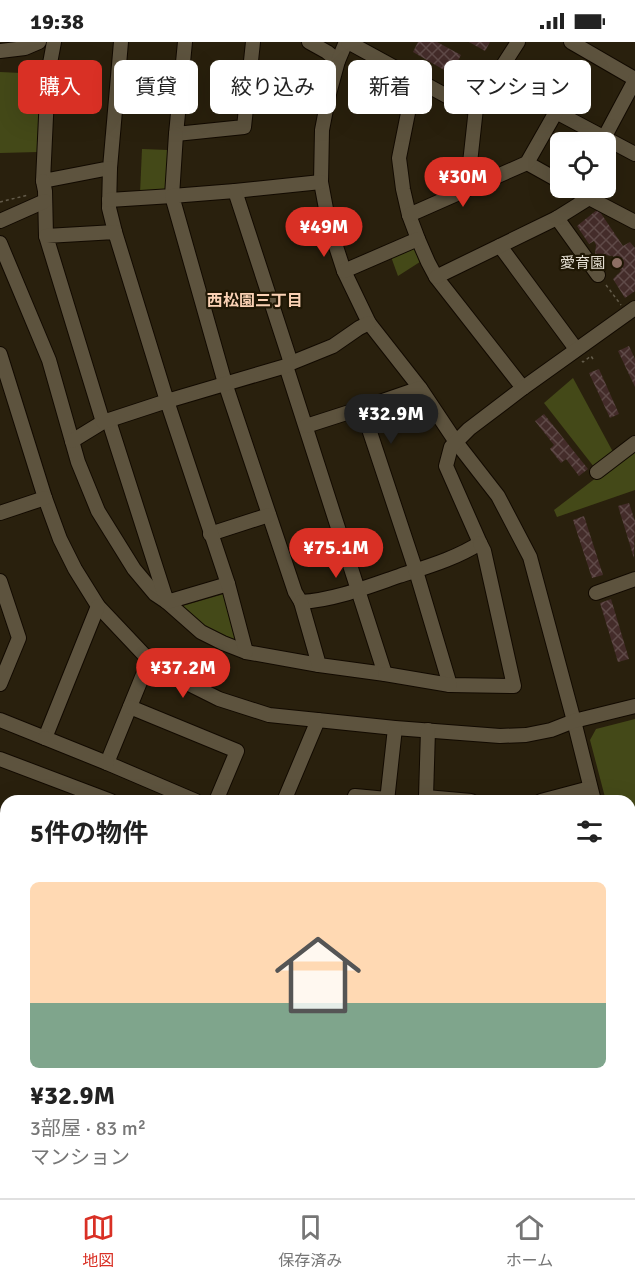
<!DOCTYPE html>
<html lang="ja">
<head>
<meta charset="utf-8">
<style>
  :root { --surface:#fff; --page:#f2f2f2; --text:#222; --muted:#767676; --line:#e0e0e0; --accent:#d93025 }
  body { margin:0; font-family:Signika,"Noto Sans JP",sans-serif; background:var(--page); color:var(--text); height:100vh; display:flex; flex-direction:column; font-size:22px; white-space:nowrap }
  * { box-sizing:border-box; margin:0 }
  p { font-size:20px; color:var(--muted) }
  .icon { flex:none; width:33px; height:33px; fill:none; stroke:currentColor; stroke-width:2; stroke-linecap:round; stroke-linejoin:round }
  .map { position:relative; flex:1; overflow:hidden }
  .drawer { position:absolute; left:0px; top:753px; width:636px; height:404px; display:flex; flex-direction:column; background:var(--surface); border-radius:18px 18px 0 0; box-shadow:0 6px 24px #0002 }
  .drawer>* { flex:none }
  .guide { position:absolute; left:18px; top:18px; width:600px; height:54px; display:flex; gap:12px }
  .tools { position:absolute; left:550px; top:90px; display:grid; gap:12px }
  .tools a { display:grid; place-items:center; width:66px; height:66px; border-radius:9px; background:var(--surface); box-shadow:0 6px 24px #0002; font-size:30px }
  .price { position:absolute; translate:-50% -51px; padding:0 14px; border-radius:21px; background:var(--accent); color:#fff; font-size:20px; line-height:39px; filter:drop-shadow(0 2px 3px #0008) }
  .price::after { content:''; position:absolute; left:50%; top:36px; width:18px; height:14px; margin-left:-9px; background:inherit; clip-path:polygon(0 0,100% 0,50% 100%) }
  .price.on { background:#222; color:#fff }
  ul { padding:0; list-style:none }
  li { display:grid; align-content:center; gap:12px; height:318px; padding:0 30px }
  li+li { border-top:2px solid var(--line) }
  li span { display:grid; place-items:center; height:186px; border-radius:9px; color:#555 }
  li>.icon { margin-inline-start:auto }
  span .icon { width:108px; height:108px; fill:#fffc; stroke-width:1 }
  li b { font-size:26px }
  h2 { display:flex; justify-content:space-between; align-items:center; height:72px; padding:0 30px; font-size:26px }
  .tag { padding:0 21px; border-radius:9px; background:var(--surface); box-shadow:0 6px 24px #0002; font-size:21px; line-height:54px }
  .tag.on { background:var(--accent); color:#fff }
  .status { display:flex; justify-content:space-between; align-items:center; height:42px; padding:0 30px; background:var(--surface); direction:ltr }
  .status svg { height:16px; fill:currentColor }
  .dock { display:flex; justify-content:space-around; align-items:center; height:84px; border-top:2px solid var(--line); background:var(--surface); font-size:16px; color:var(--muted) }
  .dock a { display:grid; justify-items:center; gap:3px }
  .dock .on { color:var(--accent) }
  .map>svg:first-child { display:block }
  .green { fill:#444918 }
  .forest { fill:url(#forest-firs) }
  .building { fill:url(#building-cross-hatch) }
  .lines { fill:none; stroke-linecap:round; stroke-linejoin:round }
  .minor-casing { stroke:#120a00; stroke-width:16 }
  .path { stroke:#645c4b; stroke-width:1.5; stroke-dasharray:3 3; stroke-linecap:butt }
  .minor { stroke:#5d533e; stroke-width:14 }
  .education-dot { fill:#8d6e63; stroke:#1f1704; stroke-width:2 }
  .labels { text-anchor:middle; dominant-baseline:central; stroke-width:4.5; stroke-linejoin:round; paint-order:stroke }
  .poi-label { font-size:15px; fill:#e5dfd3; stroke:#1f1704; text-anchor:end }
  .neighbourhood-label { font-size:16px; font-weight:bold; fill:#fad1b4; stroke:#1f1704 }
</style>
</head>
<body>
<div class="status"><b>19:38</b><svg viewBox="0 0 49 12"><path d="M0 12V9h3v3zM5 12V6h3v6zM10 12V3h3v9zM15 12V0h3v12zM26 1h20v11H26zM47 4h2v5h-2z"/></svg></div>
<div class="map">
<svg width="635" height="1156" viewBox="0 0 635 1156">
  <defs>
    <pattern id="forest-firs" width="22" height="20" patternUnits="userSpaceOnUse" patternTransform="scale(1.5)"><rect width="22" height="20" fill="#52571c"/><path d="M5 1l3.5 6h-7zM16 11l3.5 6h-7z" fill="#6b6f3c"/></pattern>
    <pattern id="building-cross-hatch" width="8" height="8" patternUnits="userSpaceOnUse" patternTransform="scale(1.5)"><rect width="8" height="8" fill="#442c2a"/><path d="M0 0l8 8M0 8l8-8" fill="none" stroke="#5f4a48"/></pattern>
  </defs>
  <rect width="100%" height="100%" fill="#29200d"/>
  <g class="green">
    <path d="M0,30L43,32L38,110L0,111Z"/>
    <path d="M142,107L168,108L165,149L140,152Z"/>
    <path d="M415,201L423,218L398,234L390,212Z"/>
    <path d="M573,336L613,410L594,425L544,361Z"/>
    <path d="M635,406V448L557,475L554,468Z"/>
    <path d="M224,552L238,595L232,602L206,588L179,565Z"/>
    <path d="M635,677V787L630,789V759H606L590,698L596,687Z"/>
  </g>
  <path class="forest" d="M0,1082L6,1083V1150L555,1151L554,1156H0Z"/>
  <g class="building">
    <path d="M418,0H437L461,13L451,32L413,10Z"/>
    <path d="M469,0H490L485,9Z"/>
    <path d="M598,167L623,204L630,200L635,206V249L625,256L613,237L621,229L617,223L614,222L615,217L613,214L595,212L596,203L594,199L589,202L577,184Z"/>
    <path d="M629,304L635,317V345L618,309Z"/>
    <path d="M599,327L619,372L610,376L589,331Z"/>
    <path d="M544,372L588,427L579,434L566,417L561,421L550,407L554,403L535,379Z"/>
    <path d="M629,461L635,479L634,516L618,464Z"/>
    <path d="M584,474L603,533L592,536L573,478Z"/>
    <path d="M611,557L629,617L618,620L600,561Z"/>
  </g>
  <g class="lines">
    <defs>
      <g id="minor">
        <path d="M54,0L48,32L43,139L110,126L121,0"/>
        <path d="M185,0L176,92L244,85L253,0"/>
        <path d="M309,0L327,10L338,19"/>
        <path d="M346,0L338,19L329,52L322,88L321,140L329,183L344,229L369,281L420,346L456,400L498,454L530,515L574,679L594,759"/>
        <path d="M348,0L465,64L476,66L481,62L498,31L518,0"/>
        <path d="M571,0L635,37"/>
        <path d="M0,9L25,6L39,0"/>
        <path d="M498,31L556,70L635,112"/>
        <path d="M416,39L409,66L399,116L403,147L409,173L418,197L428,220L436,235L523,346"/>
        <path d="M604,96L635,38"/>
        <path d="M527,121L561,140"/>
        <path d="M110,126L109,166L115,190"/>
        <path d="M43,139L45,149L46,194"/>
        <path d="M471,145L470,121L476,66"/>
        <path d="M570,146L635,180"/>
        <path d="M235,149L321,140"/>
        <path d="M109,158L172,154L176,92"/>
        <path d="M409,173L527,121L556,70"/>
        <path d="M557,176L598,233"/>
        <path d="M0,179L45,159"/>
        <path d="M0,201L49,318L78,420L98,469L134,527L155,552L167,560L201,590L223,601L246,610L319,623"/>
        <path d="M500,204L576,307"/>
        <path d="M344,229L418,197"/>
        <path d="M436,235L557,176L589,156"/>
        <path d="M0,312L45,456L60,497L75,527L98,564L149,618L173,634L219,657L269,673L395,686L500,694L526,693L551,688L574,679L635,664"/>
        <path d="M291,321L235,149L172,154L225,341L295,550L301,560C334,558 367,545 399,534C426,525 455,517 480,501L446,424L451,405L469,387L523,346L635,266"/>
        <path d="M286,324L385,632L319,623L301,560"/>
        <path d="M362,366L420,346"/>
        <path d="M109,379L167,560L228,542"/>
        <path d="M306,384L362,366L416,529L450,643L514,644L484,509L480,501"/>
        <path d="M72,399L103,380"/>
        <path d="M597,430L635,401"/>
        <path d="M0,471L45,456"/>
        <path d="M210,492L269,473"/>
        <path d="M0,539L19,596L0,642"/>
        <path d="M596,551L635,537"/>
        <path d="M246,610L228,542L167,359L115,190L46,194L103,380L167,359L286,324L291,321L333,304L359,286L369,281"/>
        <path d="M149,618L107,721L196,759"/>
        <path d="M385,632L450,643"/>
        <path d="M130,665L237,709L216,759"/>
        <path d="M0,678L45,696L98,564"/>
        <path d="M45,696L107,721"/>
        <path d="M0,717L111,759"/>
        <path d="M426,755L428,688"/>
        <path d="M284,759L318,678"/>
        <path d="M353,759L355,754L387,757"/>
        <path d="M387,759L395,686"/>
        <path d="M425,759L426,755L471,759"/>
        <path d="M541,759L590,746"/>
        <path d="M630,797L635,795"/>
        <path d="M630,900L635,919"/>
        <path d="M0,1030L6,1011"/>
        <path d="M630,1036L635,1044"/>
      </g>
    </defs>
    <use href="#minor" class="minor-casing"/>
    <g class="path">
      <path d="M0,160L28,153"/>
      <path d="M606,243L621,263"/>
      <path d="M582,319L583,320L591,314L593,317"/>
    </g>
    <use href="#minor" class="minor"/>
  </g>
  <circle class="education-dot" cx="617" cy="221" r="6"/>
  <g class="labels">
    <g class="poi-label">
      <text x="605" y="221">愛育園</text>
    </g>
    <g class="neighbourhood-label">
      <text x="255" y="259">西松園三丁目</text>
    </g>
  </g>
</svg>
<div class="tools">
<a><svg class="icon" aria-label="locate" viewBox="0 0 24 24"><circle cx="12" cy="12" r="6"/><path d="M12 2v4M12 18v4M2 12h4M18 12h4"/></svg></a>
</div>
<b class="price" style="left:463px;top:166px">¥30M</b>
<b class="price" style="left:324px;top:216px">¥49M</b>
<b class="price on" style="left:391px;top:403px">¥32.9M</b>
<b class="price" style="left:336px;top:537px">¥75.1M</b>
<b class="price" style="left:183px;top:657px">¥37.2M</b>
<div class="guide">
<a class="tag on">購入</a>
<a class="tag">賃貸</a>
<a class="tag">絞り込み</a>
<a class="tag">新着</a>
<a class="tag">マンション</a>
</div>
<section class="drawer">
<h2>5件の物件<svg class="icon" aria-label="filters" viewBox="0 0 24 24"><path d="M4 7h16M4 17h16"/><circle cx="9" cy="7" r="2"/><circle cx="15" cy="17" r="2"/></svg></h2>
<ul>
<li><span style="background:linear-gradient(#ffd9b3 65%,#7fa58c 0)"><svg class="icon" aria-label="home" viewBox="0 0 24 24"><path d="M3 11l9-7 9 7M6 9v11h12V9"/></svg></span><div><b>¥32.9M</b><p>3部屋 · 83 m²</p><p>マンション</p></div></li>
</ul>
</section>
</div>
<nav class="dock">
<a class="on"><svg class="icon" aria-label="map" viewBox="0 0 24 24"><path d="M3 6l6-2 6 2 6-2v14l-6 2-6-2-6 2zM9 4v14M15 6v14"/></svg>地図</a>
<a><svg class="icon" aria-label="saved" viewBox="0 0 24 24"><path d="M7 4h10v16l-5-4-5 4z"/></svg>保存済み</a>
<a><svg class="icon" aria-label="home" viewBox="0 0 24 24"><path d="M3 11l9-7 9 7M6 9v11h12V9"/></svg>ホーム</a>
</nav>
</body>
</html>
